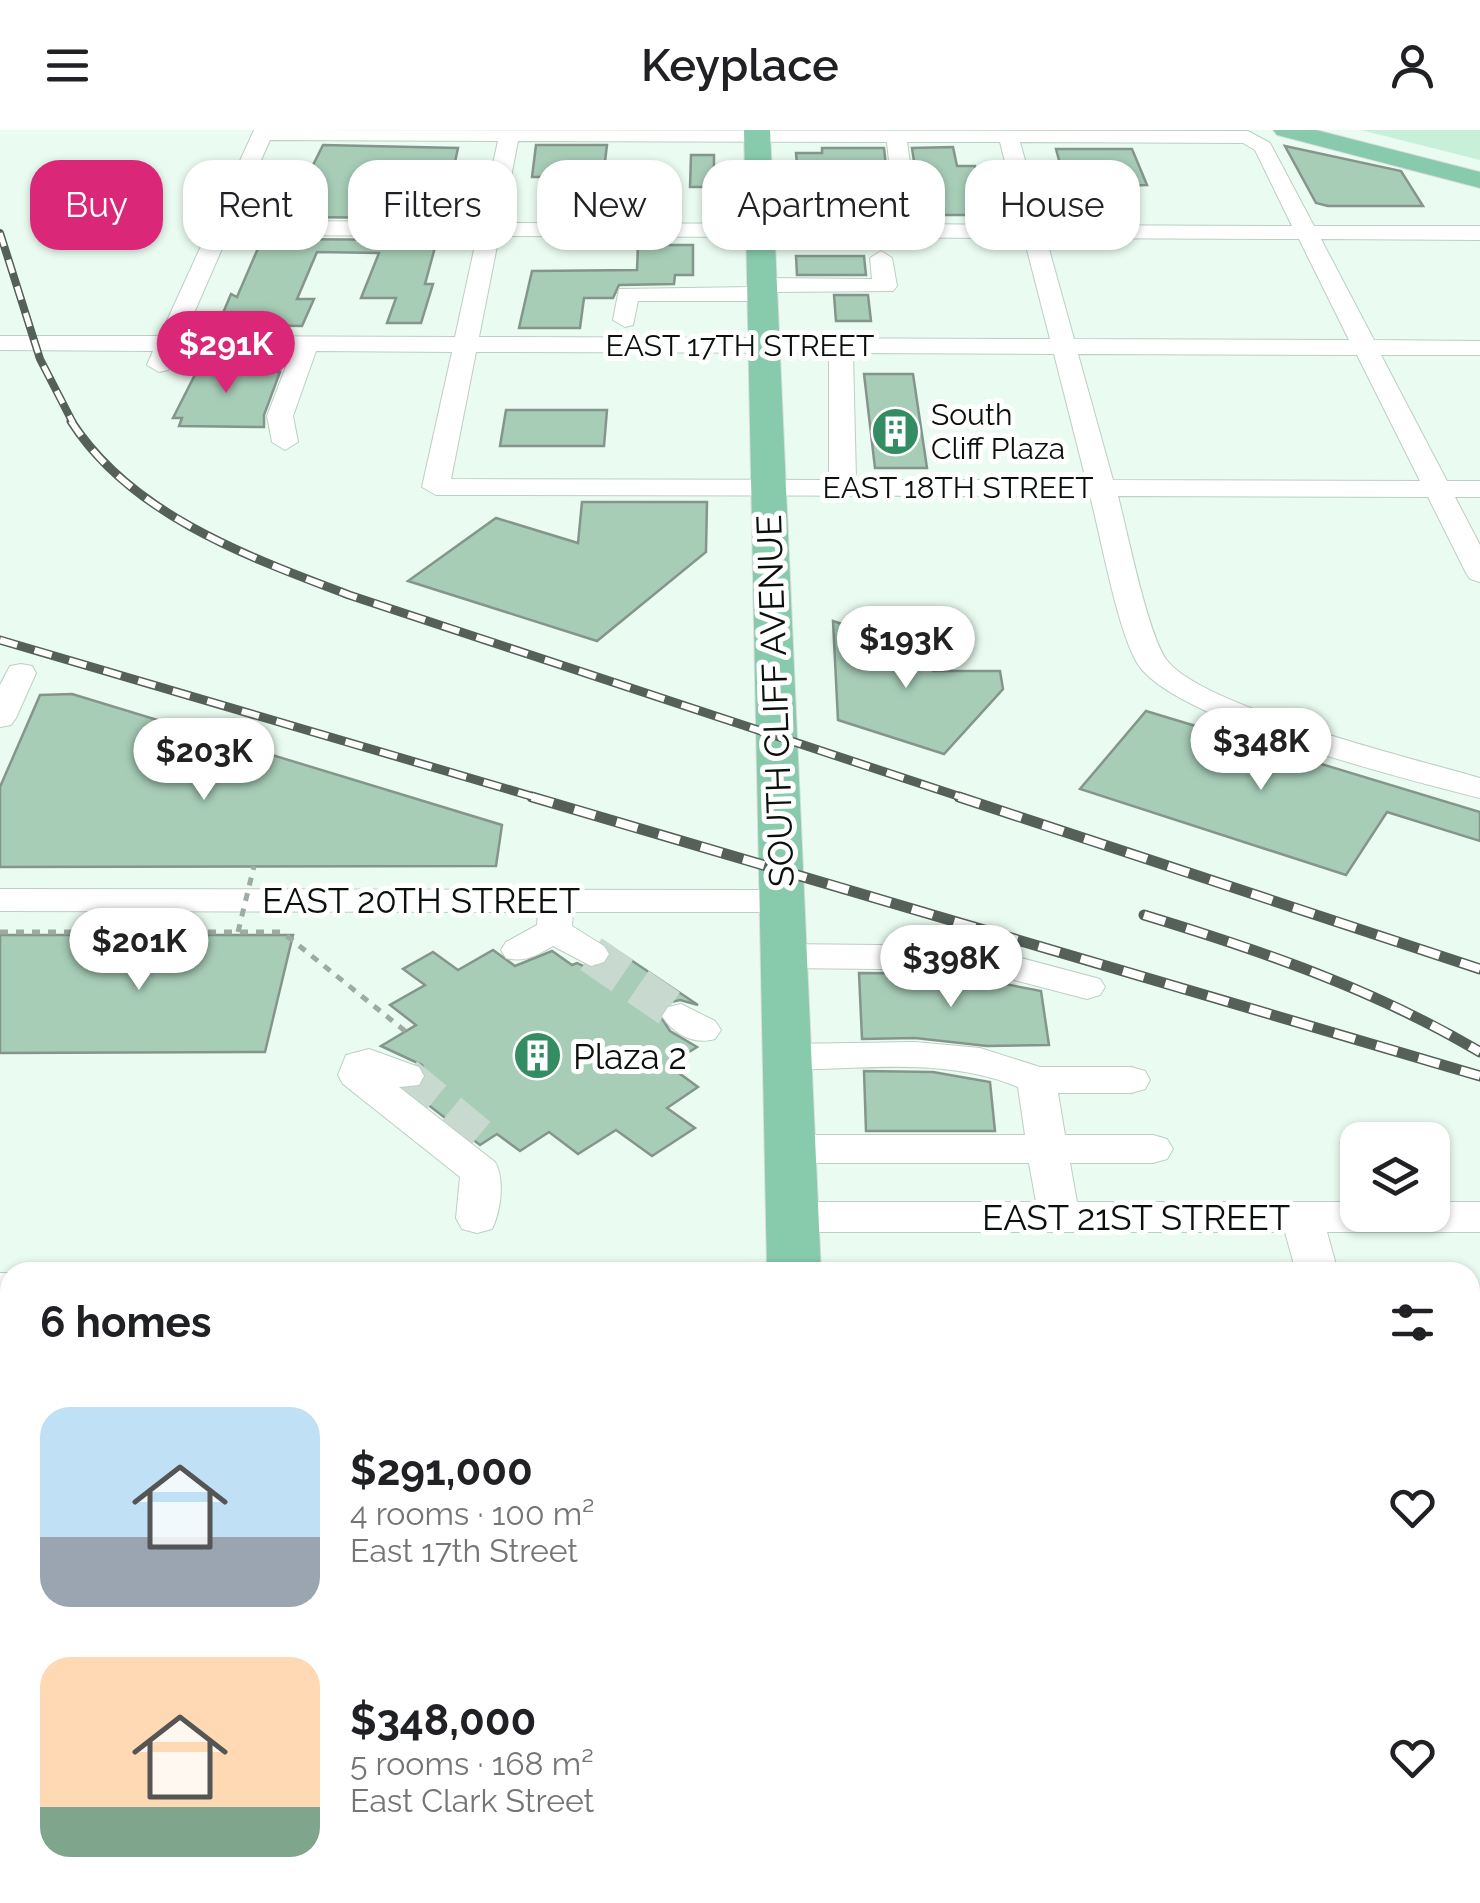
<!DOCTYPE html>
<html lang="en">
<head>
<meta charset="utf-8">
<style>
  :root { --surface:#fff; --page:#f2f2f2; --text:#202124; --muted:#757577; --accent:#db2777 }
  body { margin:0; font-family:Raleway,sans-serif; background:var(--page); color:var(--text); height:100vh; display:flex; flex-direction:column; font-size:38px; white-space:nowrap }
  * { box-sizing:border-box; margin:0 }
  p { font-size:32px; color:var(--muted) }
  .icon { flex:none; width:55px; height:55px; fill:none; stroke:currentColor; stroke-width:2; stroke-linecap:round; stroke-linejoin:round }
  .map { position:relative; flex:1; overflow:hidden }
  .panel { position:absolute; left:0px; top:1132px; width:1480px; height:642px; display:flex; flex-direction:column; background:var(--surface); border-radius:30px 30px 0 0; box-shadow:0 2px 8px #0004 }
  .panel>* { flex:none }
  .guide { position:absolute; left:30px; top:30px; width:1420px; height:90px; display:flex; gap:20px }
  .controls { position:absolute; left:1340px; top:992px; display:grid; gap:20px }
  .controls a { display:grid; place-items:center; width:110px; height:110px; border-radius:20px; background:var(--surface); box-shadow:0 2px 8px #0004; font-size:50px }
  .price { position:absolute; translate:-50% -85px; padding:0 22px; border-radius:35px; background:#fff; color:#222; font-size:32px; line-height:65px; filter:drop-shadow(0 2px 5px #0008) }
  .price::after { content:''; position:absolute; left:50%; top:60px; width:30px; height:22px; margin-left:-15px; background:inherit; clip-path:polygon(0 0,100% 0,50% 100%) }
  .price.selected { background:var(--accent); color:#fff }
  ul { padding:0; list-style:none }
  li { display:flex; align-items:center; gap:30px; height:250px; padding:0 40px }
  li span { display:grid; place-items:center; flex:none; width:280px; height:200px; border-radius:30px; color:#555 }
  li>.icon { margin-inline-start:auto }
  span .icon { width:120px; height:120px; fill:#fffc; stroke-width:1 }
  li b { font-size:42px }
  h2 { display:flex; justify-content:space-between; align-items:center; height:120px; padding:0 40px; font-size:42px }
  .tag { padding:0 35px; border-radius:30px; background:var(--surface); box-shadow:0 2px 8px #0004; font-size:35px; line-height:90px }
  .tag.selected { background:var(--accent); color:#fff }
  header { display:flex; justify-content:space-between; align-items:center; height:130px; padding:0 40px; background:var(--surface); font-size:45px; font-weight:600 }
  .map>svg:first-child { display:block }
  .green { fill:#c8efd8 }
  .water { fill:#86ab95 }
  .building { fill:#a7cdb7; stroke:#85958c; stroke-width:2.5 }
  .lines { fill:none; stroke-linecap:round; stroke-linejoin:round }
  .minor-tunnel { stroke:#c8d9cf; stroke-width:38; stroke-dasharray:38 19; stroke-linecap:butt }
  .minor-casing { stroke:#bdcec3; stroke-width:2 }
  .major-casing { stroke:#dddedd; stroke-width:2 }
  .path { stroke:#9daba2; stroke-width:5; stroke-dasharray:8 8; stroke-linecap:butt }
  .minor { fill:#fff; fill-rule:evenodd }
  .major { fill:#88cbac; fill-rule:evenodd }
  .rail-far2-casing { stroke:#556059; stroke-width:8 }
  .rail-far1-casing { stroke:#556059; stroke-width:9 }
  .rail-casing { stroke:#556059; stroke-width:11 }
  .rail-far2 { stroke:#fff; stroke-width:5; stroke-dasharray:14; stroke-linecap:butt }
  .rail-far1 { stroke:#fff; stroke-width:6; stroke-dasharray:18; stroke-linecap:butt }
  .rail { stroke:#fff; stroke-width:8; stroke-dasharray:22; stroke-linecap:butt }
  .path-bridge { stroke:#9daba2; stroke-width:5; stroke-dasharray:8 8; stroke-linecap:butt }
  .labels { text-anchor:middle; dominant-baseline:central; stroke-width:10; stroke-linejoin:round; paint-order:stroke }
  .far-street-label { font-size:30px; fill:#0a100c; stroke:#fff }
  .far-poi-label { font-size:30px; fill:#0a100c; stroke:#fff; text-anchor:start }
  .street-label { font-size:35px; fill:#0a100c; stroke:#fff }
  .poi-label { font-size:35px; fill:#0a100c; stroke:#fff; text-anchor:start }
</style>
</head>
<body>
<header><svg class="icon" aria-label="menu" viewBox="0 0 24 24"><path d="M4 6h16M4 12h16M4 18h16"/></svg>Keyplace<svg class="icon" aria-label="person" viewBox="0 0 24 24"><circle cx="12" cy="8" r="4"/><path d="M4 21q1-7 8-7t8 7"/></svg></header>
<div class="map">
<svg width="1480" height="1773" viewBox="0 0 1480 1773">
  <rect width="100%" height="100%" fill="#eafcf1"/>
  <g class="green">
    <path d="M1361,0H1480V30Z"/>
    <path d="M10,1760V1765H173L141,1773H0V1761Z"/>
  </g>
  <path class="water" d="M447,1765H687L694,1773H430Z"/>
  <g class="building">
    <path d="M323,15L458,18L443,88L272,87L295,37H312Z"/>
    <path d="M536,15H607L600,72H539L542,47H532Z"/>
    <path d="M1285,16L1401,41L1423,76H1328L1316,73Z"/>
    <path d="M953,17L957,36H975L986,85H912L911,75L918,58L912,18Z"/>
    <path d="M822,18H884L887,45H825L826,59H799L796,23H822Z"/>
    <path d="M1056,19H1132L1147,55L1111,56L1122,84L1074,85Z"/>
    <path d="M691,25H714V57H690Z"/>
    <path d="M262,109L437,110L425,154H433L421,193H387L396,168H361L379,123L317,122L297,169H314L302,196L242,195L239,202H215L231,164L237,167Z"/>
    <path d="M638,115H693V145H675L674,154L619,155L613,168H584L580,198H519L532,141L637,140Z"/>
    <path d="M796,126H864L866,145H797Z"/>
    <path d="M834,165H868L871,191H836Z"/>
    <path d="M205,225H230L223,241L280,242L264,285V297L179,296L182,288H173Z"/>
    <path d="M864,244H913L927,338H875Z"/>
    <path d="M506,280H607L604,316H500Z"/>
    <path d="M582,372H707L706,422L597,511L408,451L496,388L578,413Z"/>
    <path d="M833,491L931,523L933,541H1000L1003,559L944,624L838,590Z"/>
    <path d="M72,564L502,695L496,736L0,737V657L40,565Z"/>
    <path d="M1146,581L1480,682V711L1387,682L1346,745L1080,659Z"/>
    <path d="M0,805H293L265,922L0,923Z"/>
    <path d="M607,814L698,875L680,870L667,873L659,884L670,901L697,917L668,935L698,957L667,978L695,998L652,1026L616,1000L578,1024L549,1002L520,1021L497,1004L480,1015L409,960L419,959L427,948L422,935L381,916L416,895L390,875L425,855L403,839L433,822L458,840L493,820L515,836L552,821L572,835L577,833L592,840L605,836L612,826Z"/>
    <path d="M859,843L976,844L988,847L989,851L1041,861L1049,915L987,916L915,908L862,909Z"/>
    <path d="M864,941L933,942L990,952L995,1001H866Z"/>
  </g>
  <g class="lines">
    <g class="minor-tunnel">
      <path d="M591,824L681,886"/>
      <path d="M405,946L485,1012"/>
    </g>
    <defs>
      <g id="minor">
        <path d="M254,0L1248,1L1270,13L1314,96H1480V110L1321,109L1374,210L1480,211V225H1381L1447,351H1480V367H1455L1480,415V452L1470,449L1466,443L1428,367L1118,366C1128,404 1147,501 1166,529C1200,577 1416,629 1480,648V668C1408,650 1179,592 1139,536C1118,505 1101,407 1090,366L436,365L422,357L452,222L316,221L293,286L298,312L285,320L272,312L267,286L292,221H178L168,240L159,242L147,235L153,221L0,220V206H160ZM270,10L498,11L480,92L234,91ZM518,11L887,12L892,59L885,74L888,94L502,93ZM907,12H1000L1021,95L910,94L907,74L914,59ZM1020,12L1243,13L1255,20L1292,96L1043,95ZM228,105L477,106L455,207L184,206ZM499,106L1024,108L1050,209L479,207ZM1046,108L1299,109L1349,210L1074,209ZM476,222L829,223V350L451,349ZM853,223L1054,224L1086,350H856ZM1078,224L1357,225L1420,351L1113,350Z"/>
        <path d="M881,121L892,128L897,156L893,161L773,162L771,169L763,171H638L633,195L625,197L613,190L619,159L753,157L755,150L763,148L872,149L870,128Z"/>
        <path d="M21,534L32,536L36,543L16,588L11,595L0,597V555L10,536Z"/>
        <path d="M0,759L781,760L793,763L799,771L793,779L781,782H573L572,796L604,816L609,824L604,832L591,836L553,816C537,825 525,833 506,828L501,820L506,812L537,795L538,782L0,781Z"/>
        <path d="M783,814L976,816L1100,849L1105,857L1100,865L1087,869L976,840L783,838L770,834L765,826L770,818Z"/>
        <path d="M681,874L715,891L721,900L715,909C694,915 674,905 662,886L668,877Z"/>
        <path d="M915,912L980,918L1040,937H1131L1145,941L1150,950L1145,959L1131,963H1058L1065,1005H1153L1167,1009L1173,1019L1167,1029L1153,1033H1070L1077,1072H1358V1085H1432V1072H1480V1102H1327L1338,1142H1296L1285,1102H793L778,1098L772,1087L778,1076L793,1072H1036L1029,1033H790L776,1029L770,1019L776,1009L790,1005H1025L1018,957C946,927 863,939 787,940L773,936L768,927L773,918L787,914Z"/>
        <path d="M369,919L419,937L424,946L419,955L399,957L495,1032C505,1049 501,1081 492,1099L477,1103L462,1099L456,1088L460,1047L343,954L338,945L346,925Z"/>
        <rect x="0" y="1143" width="10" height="59"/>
        <rect x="1470" y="1517" width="10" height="44"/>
        <path d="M1470,1689L1480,1693V1773H1467L1458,1765H1470Z"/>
      </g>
      <g id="major">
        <path d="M744,0H770L821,1142H767Z"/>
        <path d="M1273,0H1316L1480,42V58L1277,5Z"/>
        <path d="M777,1765H847L848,1773H778Z"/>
      </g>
    </defs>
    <use href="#minor" class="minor-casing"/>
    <use href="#major" class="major-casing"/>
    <path class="path" d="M0,802H282L405,901"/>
    <use href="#minor" class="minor"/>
    <use href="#major" class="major"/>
    <defs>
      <path id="rail-far2" d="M0,103L40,229L73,293"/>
      <g id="rail-far1">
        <path d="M71,291C131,385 249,427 349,465L967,669"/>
        <path d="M0,510L541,669"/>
      </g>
      <g id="rail">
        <path d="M532,667L1480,946"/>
        <path d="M959,667L1480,839"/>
        <path d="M1144,785C1262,821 1374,859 1480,922"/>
      </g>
    </defs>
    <use href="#rail-far2" class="rail-far2-casing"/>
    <use href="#rail-far1" class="rail-far1-casing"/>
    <use href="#rail" class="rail-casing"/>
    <use href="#rail-far2" class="rail-far2"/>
    <use href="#rail-far1" class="rail-far1"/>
    <use href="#rail" class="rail"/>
    <path class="path-bridge" d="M238,802L254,736"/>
  </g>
  <defs>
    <symbol id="building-disc" viewBox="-11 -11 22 22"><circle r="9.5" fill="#338c62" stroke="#fff"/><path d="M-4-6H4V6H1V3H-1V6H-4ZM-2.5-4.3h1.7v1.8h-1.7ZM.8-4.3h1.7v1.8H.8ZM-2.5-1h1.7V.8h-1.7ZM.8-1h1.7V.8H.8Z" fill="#fff"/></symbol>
  </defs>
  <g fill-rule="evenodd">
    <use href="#building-disc" x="868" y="274" width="55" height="55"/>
    <use href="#building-disc" x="510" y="898" width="55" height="55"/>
  </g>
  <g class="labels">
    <g class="far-street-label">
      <text x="740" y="215">EAST 17TH STREET</text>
      <text x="958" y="357">EAST 18TH STREET</text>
    </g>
    <g class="far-poi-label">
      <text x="931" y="284">South<tspan x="931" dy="34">Cliff Plaza</tspan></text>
    </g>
    <g class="street-label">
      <text transform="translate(775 571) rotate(-92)">SOUTH CLIFF AVENUE</text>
      <text x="421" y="770">EAST 20TH STREET</text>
      <text x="1136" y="1087">EAST 21ST STREET</text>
    </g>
    <g class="poi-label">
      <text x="573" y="926">Plaza 2</text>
    </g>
  </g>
</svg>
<div class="controls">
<a><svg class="icon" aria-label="layers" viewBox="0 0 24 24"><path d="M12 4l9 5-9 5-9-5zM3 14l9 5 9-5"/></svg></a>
</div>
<b class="price selected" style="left:226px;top:266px">$291K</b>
<b class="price" style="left:906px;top:561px">$193K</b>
<b class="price" style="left:1261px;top:663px">$348K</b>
<b class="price" style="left:204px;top:673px">$203K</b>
<b class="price" style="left:139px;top:863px">$201K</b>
<b class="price" style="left:951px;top:880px">$398K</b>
<div class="guide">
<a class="tag selected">Buy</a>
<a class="tag">Rent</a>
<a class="tag">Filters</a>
<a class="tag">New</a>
<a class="tag">Apartment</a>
<a class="tag">House</a>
</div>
<section class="panel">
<h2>6 homes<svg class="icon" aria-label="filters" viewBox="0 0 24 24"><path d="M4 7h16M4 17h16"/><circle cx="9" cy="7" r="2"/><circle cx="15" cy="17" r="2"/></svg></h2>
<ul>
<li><span style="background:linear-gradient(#bfe0f5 65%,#9aa5b1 0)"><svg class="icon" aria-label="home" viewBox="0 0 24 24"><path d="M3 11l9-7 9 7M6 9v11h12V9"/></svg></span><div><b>$291,000</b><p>4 rooms · 100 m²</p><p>East 17th Street</p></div><svg class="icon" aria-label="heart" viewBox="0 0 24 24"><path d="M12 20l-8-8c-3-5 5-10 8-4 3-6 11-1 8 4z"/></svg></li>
<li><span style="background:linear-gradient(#ffd9b3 75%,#7fa58c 0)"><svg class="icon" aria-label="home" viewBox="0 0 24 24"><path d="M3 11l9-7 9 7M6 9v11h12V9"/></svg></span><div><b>$348,000</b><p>5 rooms · 168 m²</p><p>East Clark Street</p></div><svg class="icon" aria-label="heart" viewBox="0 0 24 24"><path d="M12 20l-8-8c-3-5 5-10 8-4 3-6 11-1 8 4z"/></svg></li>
</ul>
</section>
</div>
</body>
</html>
